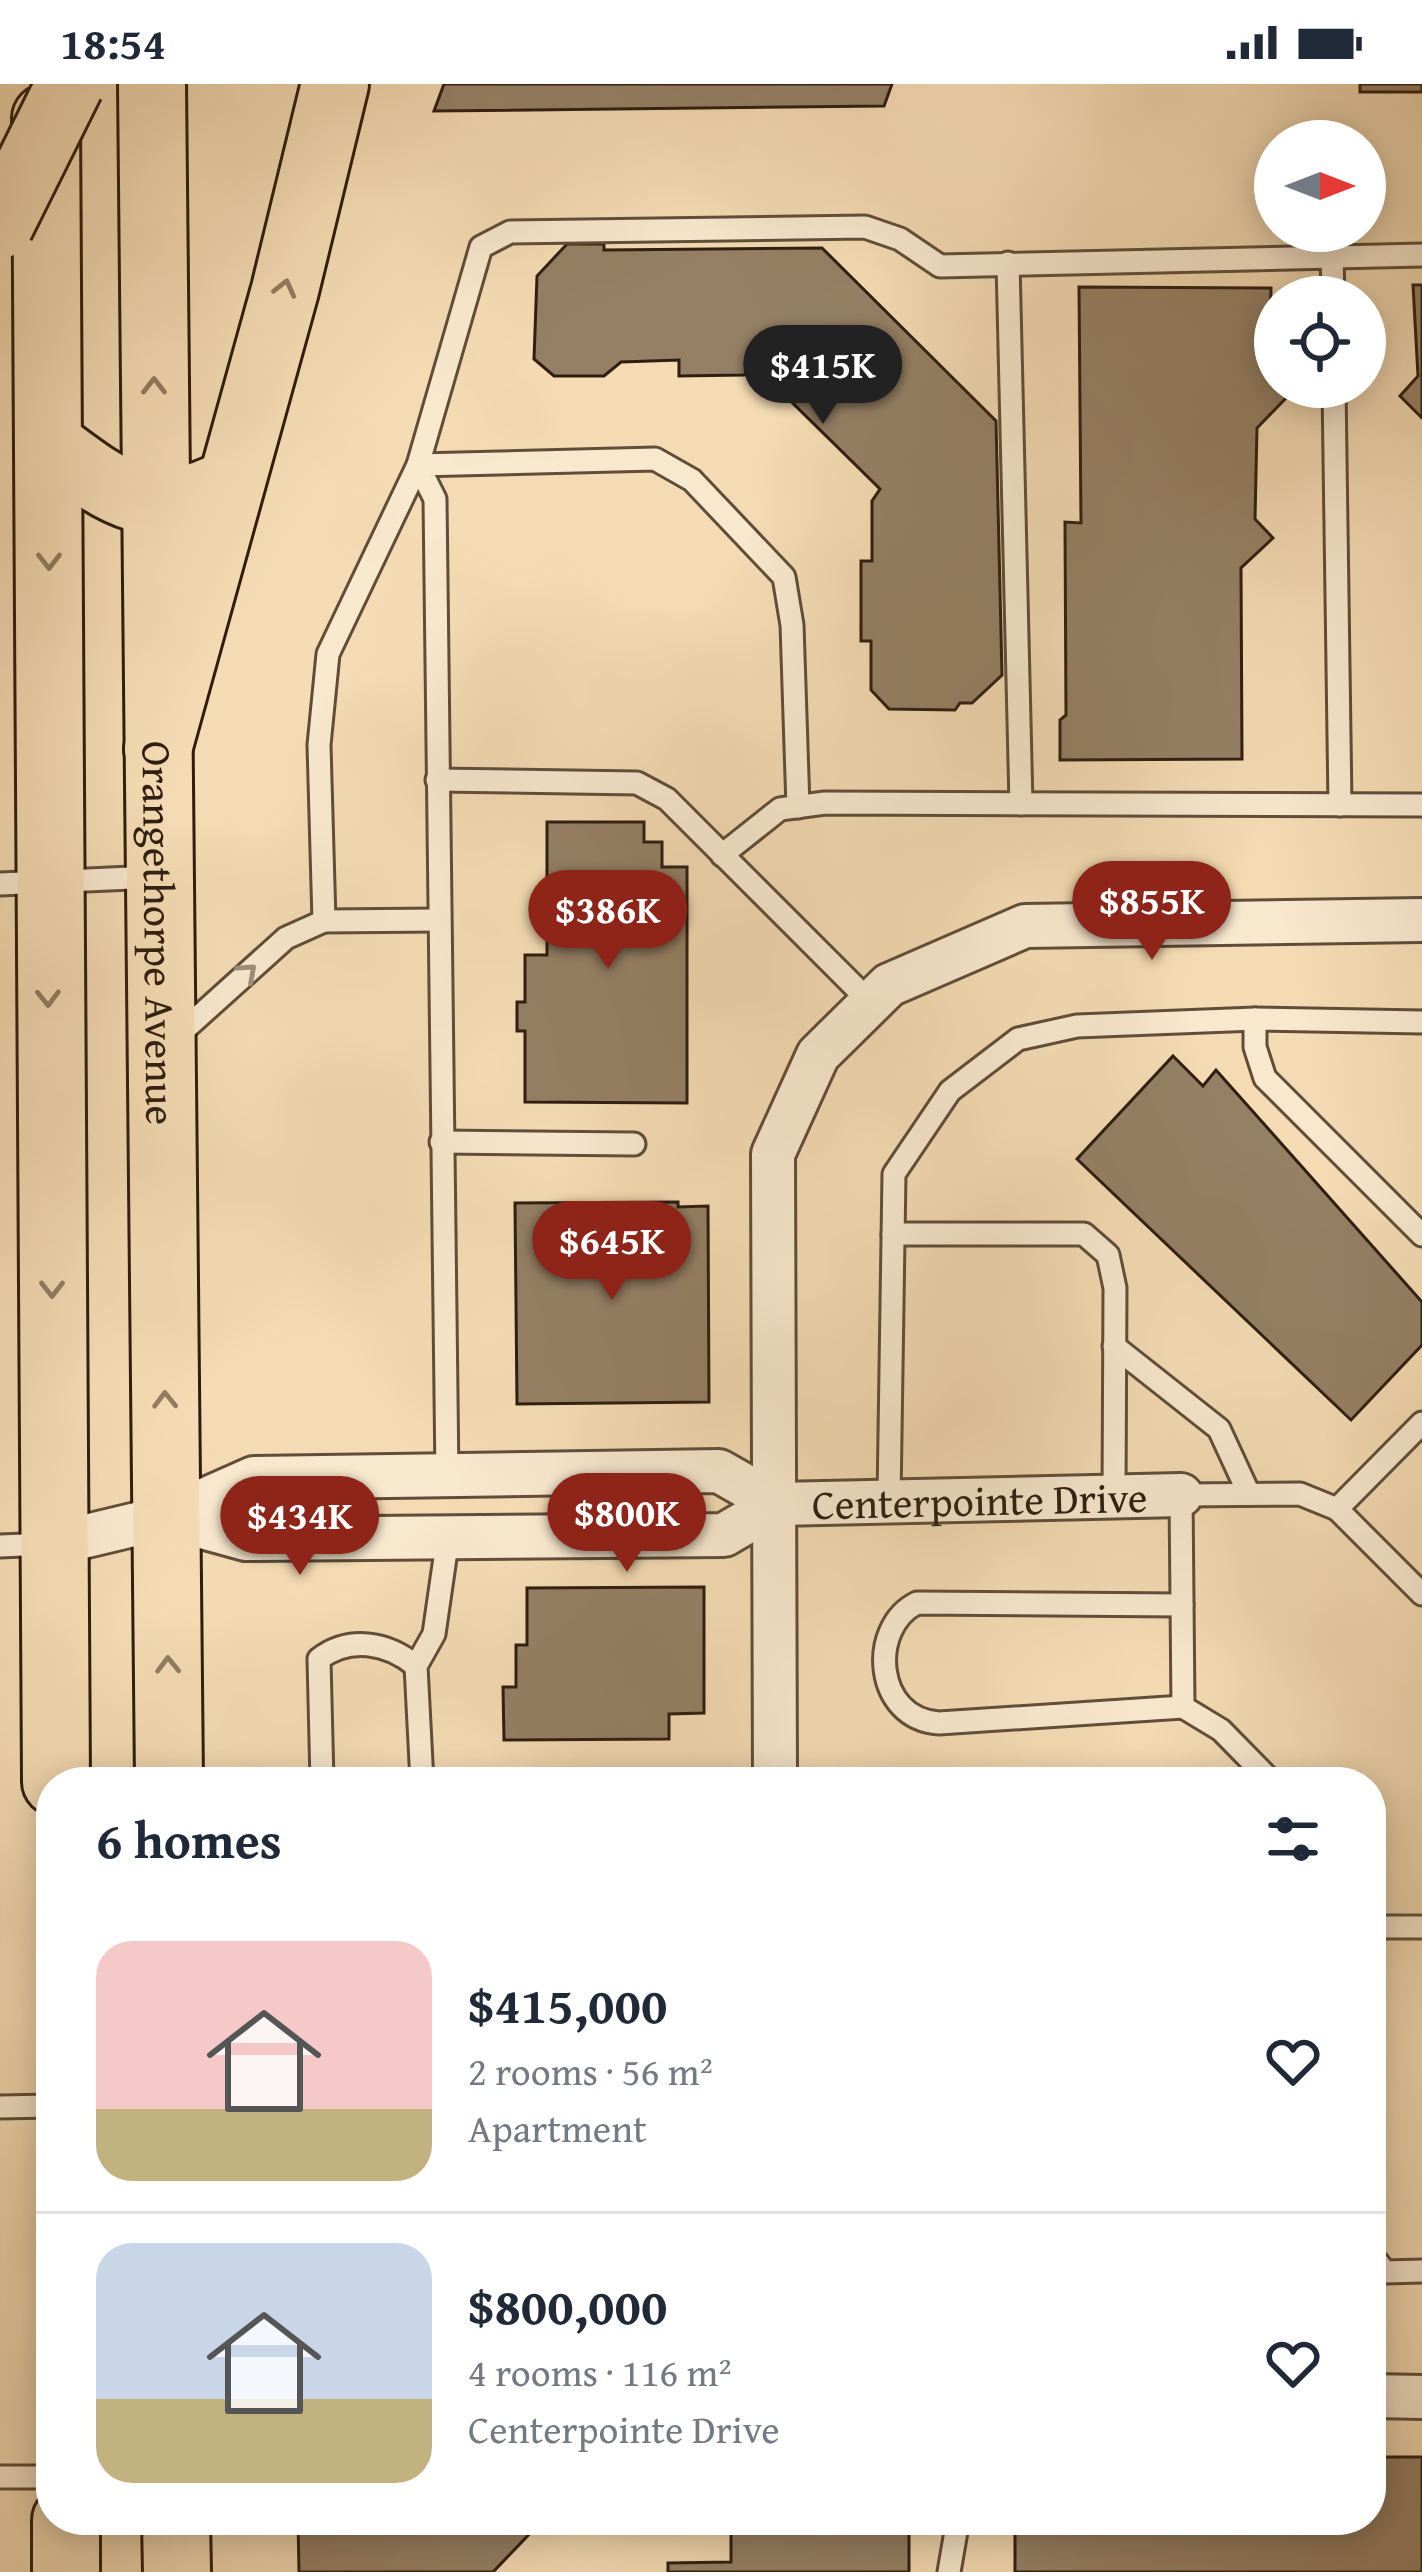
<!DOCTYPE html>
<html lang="en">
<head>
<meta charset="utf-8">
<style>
  :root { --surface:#fff; --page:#f2f2f3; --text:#1f2937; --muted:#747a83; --line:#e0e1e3; --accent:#8f2418 }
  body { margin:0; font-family:"Gentium Book Plus",serif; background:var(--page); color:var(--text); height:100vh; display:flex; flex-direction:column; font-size:45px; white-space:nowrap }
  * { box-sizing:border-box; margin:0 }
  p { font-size:39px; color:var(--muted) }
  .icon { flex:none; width:66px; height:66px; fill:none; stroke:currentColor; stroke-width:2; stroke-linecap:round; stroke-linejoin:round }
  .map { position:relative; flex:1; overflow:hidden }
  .sheet { position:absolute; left:36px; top:1683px; width:1350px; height:768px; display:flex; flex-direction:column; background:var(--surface); border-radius:48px; box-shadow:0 6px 30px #0003 }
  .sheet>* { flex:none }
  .needle { width:78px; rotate:90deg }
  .controls { position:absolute; left:1254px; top:36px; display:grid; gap:24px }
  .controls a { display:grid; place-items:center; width:132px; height:132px; border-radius:50%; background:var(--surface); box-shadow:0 6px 30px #0003; font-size:60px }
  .price { position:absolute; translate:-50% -102px; padding:0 27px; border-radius:42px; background:var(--accent); color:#fff; font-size:39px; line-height:78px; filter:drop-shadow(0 3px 6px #0008) }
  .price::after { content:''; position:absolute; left:50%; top:72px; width:36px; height:27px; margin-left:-18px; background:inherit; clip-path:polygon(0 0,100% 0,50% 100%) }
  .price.on { background:#222; color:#fff }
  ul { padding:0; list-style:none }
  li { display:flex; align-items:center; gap:36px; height:300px; padding:0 60px }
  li+li { border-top:3px solid var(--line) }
  li span { display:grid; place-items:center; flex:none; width:336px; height:240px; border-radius:36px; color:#555 }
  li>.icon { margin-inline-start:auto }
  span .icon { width:144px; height:144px; fill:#fffc; stroke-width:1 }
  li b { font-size:51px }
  h2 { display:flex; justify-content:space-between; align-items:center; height:144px; padding:0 60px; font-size:51px }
  .status { display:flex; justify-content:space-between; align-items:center; height:84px; padding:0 60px; background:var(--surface); direction:ltr }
  .status svg { height:33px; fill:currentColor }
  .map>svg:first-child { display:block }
  .building { fill:#958065; stroke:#2e1e10; stroke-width:3 }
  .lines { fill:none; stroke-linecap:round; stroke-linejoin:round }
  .lane-casing { stroke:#604d39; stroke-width:27 }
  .street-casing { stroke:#604d39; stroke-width:48 }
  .primary-casing { stroke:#2e1e10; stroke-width:72 }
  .highway-casing { stroke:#2e1e10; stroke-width:72 }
  .lane { stroke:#f8e8ce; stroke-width:21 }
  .street { stroke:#f8e8ce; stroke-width:42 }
  .primary { stroke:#f4dbb3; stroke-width:66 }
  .highway { stroke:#f4dbb3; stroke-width:66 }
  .highway-bridge-casing { stroke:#2e1e10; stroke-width:72; stroke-linecap:butt }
  .highway-bridge { stroke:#f4dbb3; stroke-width:66 }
  .oneway { stroke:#917c62 }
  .oneway2 { stroke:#9d8d78 }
  .labels { text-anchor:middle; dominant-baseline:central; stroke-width:9; stroke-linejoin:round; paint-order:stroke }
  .street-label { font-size:42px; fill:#2e1e10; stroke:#f8e8ce }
</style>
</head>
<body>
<div class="status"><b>18:54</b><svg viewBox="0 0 49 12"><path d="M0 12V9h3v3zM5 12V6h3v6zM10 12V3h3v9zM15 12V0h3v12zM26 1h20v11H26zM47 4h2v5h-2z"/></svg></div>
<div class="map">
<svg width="1422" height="2488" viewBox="0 0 1422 2488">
  <rect width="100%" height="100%" fill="#f4dbb3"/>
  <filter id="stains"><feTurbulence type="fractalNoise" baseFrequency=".00167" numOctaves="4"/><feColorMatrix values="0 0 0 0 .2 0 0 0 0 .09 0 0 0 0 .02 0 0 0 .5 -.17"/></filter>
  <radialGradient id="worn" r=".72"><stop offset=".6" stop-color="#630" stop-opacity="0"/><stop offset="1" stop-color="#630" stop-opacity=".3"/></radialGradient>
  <g class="building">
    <path d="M444,0H892L884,22L434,27Z"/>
    <rect x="1360" y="0" width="62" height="8"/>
    <path d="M567,160H604V166L822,164L996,337L1002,591L972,619H960L955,626L889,625L871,606V557H861V477H872V417L880,405L754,281L744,291L679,292V276L621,278L604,292H554L534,275L537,192Z"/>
    <path d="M1413,201H1422V334L1400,312L1418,292Z"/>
    <path d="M1079,203L1271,204L1269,292L1288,312L1257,344L1255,435L1273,454L1241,484L1242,675L1060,676V636L1066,631L1065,438L1081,439Z"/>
    <path d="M547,738H644V758H662V783H687V1019L525,1018V947H517V918H525V871H547Z"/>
    <path d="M1173,972L1203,1002L1216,986L1422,1218V1261L1351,1336L1077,1075Z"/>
    <path d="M678,1118V1123L708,1122L709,1318L517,1320L515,1119Z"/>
    <path d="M704,1503V1629L669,1630V1655L504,1656L503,1603H516V1561H527V1504Z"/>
    <path d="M1371,2373H1422V2488H1015V2436H1371Z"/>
    <path d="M298,2436H540V2439L493,2488H299Z"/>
    <path d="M731,2436H909V2488H668V2479L731,2478Z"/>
  </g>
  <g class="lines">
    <defs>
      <g id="lane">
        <path d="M1332,173L1333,213"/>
        <path d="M1008,179L1021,720"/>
        <path d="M1334,303L1340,721"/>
        <path d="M437,696L637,699L667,715L871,919"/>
        <path d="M722,771L780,725L825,719L1422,721"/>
        <path d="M0,800L153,793"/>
        <path d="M324,837L319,661L328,570L418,381L481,163L510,148L865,143L900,155L940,182L1422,171"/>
        <path d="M1255,935V963L1265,994L1422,1151"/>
        <path d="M175,954L286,854L324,837L438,836"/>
        <path d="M441,1058L634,1060"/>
        <path d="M893,1150H1084L1108,1171L1115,1204L1114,1412"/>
        <path d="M1114,1262L1219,1345L1249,1410"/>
        <path d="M447,1392L435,415L418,381L655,375L692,396L784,493L792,541L798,723"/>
        <path d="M889,1415L894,1090L950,1007L1018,955L1077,942L1255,935L1422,938"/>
        <path d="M1337,1425L1422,1510"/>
        <path d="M0,1462L47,1460"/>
        <path d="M1182,1521L917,1519C868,1543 874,1635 939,1639L1183,1623"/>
        <path d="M322,1698L319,1575C349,1552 387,1558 416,1582"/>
        <path d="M422,1698L416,1582L434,1550L448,1453"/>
        <path d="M1272,1698L1221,1646L1183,1623L1181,1411L1300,1410L1337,1425L1422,1339"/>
        <path d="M1371,1843H1422"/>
        <path d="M0,2023L51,2022"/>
        <path d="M1371,2170L1385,2188L1422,2187"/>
        <path d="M0,2393H51"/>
        <path d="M949,2488L958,2436"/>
      </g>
      <g id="street">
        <path id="s1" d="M166,1433L246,1455L724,1451L777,1420L1181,1411"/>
        <path d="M53,1460L166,1433L254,1394L719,1387L777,1420"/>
        <path d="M775,1698L773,1070L818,971L889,901L1025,842L1422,836"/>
        <path d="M1371,2312L1422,2313"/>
      </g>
      <g id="primary">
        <path id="s2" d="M152,0L169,1698"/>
        <path d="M46,34L56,1698"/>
        <path d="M66,2436V2488"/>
        <path d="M176,2436L177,2488"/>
      </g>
      <g id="highway">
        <path d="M49,360C114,409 152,440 231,398"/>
        <path d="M158,665L285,206L335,0"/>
      </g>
    </defs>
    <use href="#lane" class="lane-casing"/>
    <use href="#street" class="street-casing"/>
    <use href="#primary" class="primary-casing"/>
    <use href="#highway" class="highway-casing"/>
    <use href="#lane" class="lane"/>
    <use href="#street" class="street"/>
    <use href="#primary" class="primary"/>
    <use href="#highway" class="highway"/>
    <defs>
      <path id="highway-bridge" d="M0,141L70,0"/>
    </defs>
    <use href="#highway-bridge" class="highway-bridge-casing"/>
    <use href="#highway-bridge" class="highway-bridge"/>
  </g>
  <defs><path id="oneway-chevron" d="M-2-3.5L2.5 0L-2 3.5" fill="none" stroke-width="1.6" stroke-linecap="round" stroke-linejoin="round" transform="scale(3)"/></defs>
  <g class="oneway">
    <use href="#oneway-chevron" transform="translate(285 204) rotate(-76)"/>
    <use href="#oneway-chevron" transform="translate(154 302) rotate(-90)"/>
    <use href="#oneway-chevron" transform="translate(49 477) rotate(90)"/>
    <use href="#oneway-chevron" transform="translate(48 914) rotate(89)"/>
    <use href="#oneway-chevron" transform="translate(52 1205) rotate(90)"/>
    <use href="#oneway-chevron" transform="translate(165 1316) rotate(-91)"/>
    <use href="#oneway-chevron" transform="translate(168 1581) rotate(-91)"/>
  </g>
  <use class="oneway2" href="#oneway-chevron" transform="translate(248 888) rotate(-42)"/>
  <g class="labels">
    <g class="street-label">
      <text stroke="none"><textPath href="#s2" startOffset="849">Orangethorpe Avenue</textPath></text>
      <text stroke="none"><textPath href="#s1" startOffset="825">Centerpointe Drive</textPath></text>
    </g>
  </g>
  <rect width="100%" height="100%" filter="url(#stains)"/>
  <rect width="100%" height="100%" fill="url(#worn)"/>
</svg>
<div class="controls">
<a><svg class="needle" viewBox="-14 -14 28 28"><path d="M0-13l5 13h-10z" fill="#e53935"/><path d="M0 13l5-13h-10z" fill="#747a83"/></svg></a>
<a><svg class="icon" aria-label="locate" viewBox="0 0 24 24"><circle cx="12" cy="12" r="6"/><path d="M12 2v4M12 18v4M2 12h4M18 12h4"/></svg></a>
</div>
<b class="price on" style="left:823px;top:343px">$415K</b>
<b class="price" style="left:1152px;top:879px">$855K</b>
<b class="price" style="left:608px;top:888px">$386K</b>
<b class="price" style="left:612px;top:1219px">$645K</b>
<b class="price" style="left:627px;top:1491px">$800K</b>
<b class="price" style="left:300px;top:1494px">$434K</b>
<section class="sheet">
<h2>6 homes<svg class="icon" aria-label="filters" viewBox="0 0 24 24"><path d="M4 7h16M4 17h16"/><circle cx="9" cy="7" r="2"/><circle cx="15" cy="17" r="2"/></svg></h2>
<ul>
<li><span style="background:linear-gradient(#f6c9c9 70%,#c2b280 0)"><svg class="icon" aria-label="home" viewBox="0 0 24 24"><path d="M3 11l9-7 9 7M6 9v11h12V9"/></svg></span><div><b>$415,000</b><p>2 rooms · 56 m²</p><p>Apartment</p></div><svg class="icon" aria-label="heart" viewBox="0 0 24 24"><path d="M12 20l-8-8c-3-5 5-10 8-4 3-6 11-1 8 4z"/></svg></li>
<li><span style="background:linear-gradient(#c9d6e8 65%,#c2b280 0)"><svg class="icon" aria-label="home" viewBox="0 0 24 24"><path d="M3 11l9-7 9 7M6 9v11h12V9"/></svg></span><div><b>$800,000</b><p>4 rooms · 116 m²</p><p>Centerpointe Drive</p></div><svg class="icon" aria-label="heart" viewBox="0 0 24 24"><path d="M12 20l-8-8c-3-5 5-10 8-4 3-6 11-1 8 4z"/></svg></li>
</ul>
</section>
</div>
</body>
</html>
